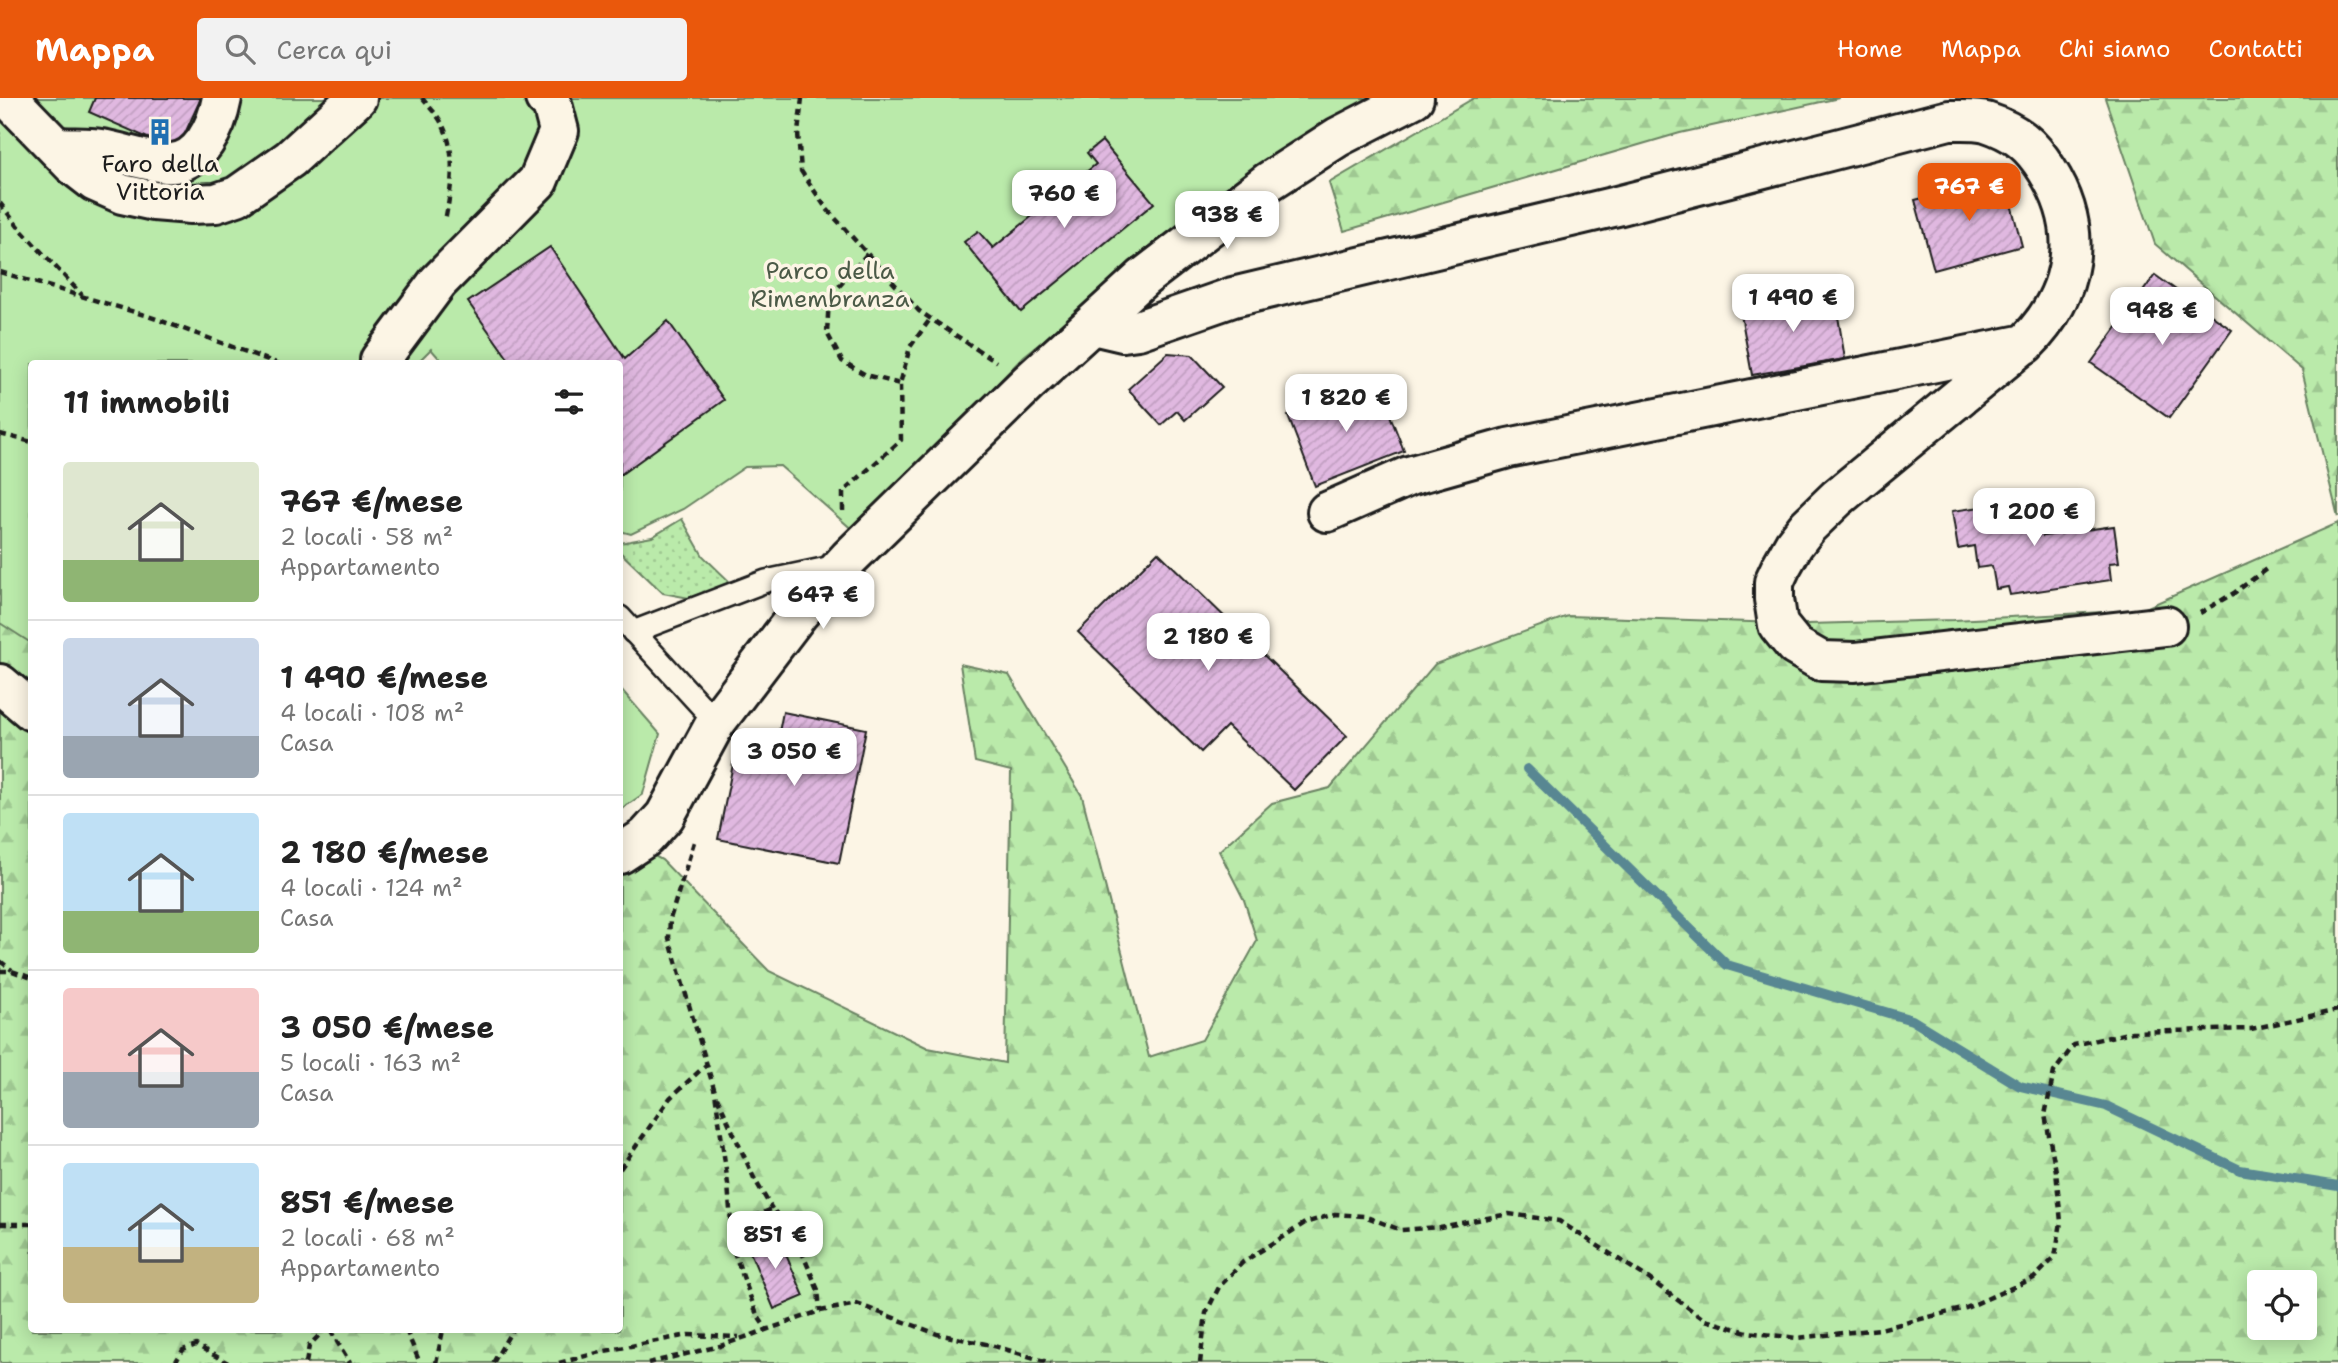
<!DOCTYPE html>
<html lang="it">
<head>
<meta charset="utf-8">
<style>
  :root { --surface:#fff; --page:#f2f2f2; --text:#222; --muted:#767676; --line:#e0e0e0; --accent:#ea580c }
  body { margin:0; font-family:"Shantell Sans",sans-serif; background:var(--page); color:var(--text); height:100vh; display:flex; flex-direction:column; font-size:26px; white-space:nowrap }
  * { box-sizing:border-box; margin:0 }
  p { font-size:23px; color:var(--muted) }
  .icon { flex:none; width:38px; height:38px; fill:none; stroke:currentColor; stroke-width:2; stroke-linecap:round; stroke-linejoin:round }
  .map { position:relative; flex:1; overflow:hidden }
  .sheet { position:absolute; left:28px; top:262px; width:595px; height:973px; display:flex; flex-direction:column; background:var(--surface); border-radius:7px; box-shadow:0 4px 18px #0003 }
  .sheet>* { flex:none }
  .buttons { position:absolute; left:2247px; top:1172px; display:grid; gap:14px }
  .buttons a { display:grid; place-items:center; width:70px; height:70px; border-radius:7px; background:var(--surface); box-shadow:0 4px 18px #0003; font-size:35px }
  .price { position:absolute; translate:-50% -60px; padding:0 16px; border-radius:14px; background:#fff; color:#222; font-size:23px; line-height:46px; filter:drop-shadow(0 2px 4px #0008) }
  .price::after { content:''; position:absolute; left:50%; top:42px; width:21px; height:16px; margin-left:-10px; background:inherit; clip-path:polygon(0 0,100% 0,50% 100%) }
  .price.active { background:var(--accent); color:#fff }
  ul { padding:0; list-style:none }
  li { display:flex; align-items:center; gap:21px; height:175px; padding:0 35px }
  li+li { border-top:2px solid var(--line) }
  li span { display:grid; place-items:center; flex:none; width:196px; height:140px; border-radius:7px; color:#555 }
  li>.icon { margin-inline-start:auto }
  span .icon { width:84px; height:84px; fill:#fffc; stroke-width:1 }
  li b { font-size:30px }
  h2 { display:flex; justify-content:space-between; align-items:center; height:84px; padding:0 35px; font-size:30px }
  header { display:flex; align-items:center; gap:42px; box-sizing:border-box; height:98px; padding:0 35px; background:var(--accent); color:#fff }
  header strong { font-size:33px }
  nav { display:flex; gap:38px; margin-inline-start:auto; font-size:24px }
  .search { width:490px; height:63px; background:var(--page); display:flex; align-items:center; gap:18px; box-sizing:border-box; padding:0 24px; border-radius:7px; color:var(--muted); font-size:26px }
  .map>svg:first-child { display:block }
  .grass { fill:url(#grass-dots); stroke:#6b8363; stroke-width:2 }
  .forest { fill:url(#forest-firs); stroke:#6b8363; stroke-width:2; fill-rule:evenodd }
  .green { fill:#baeaaa; stroke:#6b8363; stroke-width:2 }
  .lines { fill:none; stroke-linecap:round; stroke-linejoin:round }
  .stream { stroke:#598792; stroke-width:10 }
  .building { fill:url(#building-hatch); stroke:#1c1c1c; stroke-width:2 }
  .lane-casing { stroke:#1c1c1c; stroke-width:26 }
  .street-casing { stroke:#1c1c1c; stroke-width:44 }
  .secondary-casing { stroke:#1c1c1c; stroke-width:44 }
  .path { stroke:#1c1c1c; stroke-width:4.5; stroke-dasharray:7 5; stroke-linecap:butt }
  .lane { stroke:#fcf5e5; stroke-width:21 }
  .street { stroke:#fcf5e5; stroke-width:38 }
  .secondary { stroke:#fcf5e5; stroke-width:38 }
  .labels { text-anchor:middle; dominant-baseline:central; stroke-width:7; stroke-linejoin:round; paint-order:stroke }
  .poi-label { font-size:24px; fill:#1c1c1c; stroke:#fcf5e5 }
  .park-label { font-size:24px; fill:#4b5a47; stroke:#fcf5e5 }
</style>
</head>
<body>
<header>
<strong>Mappa</strong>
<div class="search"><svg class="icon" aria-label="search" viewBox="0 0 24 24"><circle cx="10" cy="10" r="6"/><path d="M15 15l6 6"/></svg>Cerca qui</div>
<nav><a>Home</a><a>Mappa</a><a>Chi siamo</a><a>Contatti</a></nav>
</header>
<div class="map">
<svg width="2338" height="1265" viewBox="0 0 2338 1265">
  <defs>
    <pattern id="grass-dots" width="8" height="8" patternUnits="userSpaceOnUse" patternTransform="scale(1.75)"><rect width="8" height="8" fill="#baeaaa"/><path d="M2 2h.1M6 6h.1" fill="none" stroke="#9fc892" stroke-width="1.8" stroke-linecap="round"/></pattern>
    <pattern id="forest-firs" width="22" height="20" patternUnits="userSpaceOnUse" patternTransform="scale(1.75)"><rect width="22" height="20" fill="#baeaaa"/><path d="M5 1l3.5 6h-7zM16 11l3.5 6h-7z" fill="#9fc892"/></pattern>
    <pattern id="building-hatch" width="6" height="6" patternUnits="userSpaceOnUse" patternTransform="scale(1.75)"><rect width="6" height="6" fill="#e0b8e0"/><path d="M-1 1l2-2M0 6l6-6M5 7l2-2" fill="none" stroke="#c09ec0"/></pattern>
  </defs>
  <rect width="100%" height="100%" fill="#fcf5e5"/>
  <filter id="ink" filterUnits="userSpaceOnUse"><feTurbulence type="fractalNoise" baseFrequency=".0143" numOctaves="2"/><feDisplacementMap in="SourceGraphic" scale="14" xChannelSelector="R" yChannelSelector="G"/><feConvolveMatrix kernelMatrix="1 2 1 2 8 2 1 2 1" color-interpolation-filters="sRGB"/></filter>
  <g filter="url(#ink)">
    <path class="grass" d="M682,421L703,458L731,485L689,500L663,495L620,454V445L652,439Z"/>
    <g class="forest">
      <path d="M1474,0H1839L1680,35L1344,133L1329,85Z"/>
      <path d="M2105,0H2338V419L2302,272L2155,146Z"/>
      <path d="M0,114L32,266V1232H620V739L662,762L769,873L928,950L1005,965L1011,673L975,664L960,566L1009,577L1082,698L1149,959L1202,942L1257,843L1244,802L1219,753L1272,705L1330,690L1435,566L1568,518L1808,526L1954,522L2141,512L2338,425V1265H0ZM2259,1185H2305V1230H2259Z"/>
    </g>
    <g class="green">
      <path d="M0,0H1374L1310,33L1024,258L855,434L780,368L745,369L683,411L631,436L620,433V266H444L431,251L416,266H32L31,545L0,525Z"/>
      <path d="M620,590L660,636L643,696L620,712Z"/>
    </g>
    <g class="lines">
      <path class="stream" d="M1527,671L1727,867L1912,922L2020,988L2106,1008L2240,1072L2338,1088"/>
    </g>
    <g class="building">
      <path d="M95,0H201L177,53L89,14Z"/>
      <path d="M1102,43L1154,105L1021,214L964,144L978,133L993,150L1096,66L1087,55Z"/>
      <path d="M2004,79L2022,148L1934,172L1915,102Z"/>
      <path d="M550,149L625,261L668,223L724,302L620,377V266H512L468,204Z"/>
      <path d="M2155,177L2232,232L2169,320L2091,265Z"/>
      <path d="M1834,194L1845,261L1752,277L1740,211Z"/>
      <path d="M1168,255L1192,257L1222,289L1185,322L1177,313L1161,327L1128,291Z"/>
      <path d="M1377,284L1404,353L1315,388L1288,318Z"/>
      <path d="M2038,401L2043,438L2114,428L2119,464L2109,465L2111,482L2010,497L2008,489L1996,491L1992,468L1977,470L1974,448L1958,451L1952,413Z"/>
      <path d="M1158,454L1347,638L1294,692L1227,628L1201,654L1078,534Z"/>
      <path d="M783,614L866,631L839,765L718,741L739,636L777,644Z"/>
      <path d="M772,1135L780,1143L804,1198L774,1211L750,1154L751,1143Z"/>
    </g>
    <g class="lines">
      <defs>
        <g id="lane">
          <path d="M620,519L716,624"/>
          <path d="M633,534L766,483L837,468"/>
        </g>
        <g id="street">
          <path d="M11,0L14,6L73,67L95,84L122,96L154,103L191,106L216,105L237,98L290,61L357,0"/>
          <path d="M57,49C72,50 87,49 101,51C123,55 144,63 166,65C200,68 217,27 222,0"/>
          <path d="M1093,227L1123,234L1138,232L1233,199L1617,108L1949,22C1961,22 1975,21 1986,24C2016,34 2031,46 2047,72C2086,133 2075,196 2025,246L1508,350L1409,378L1327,414"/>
          <path d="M2020,249L1837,400L1808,428L1794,446L1781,469L1774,484V501L1778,527L1795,548L1821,563L1855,564L2166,528"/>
          <path d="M380,262L438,184L538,83L559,33L552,6L545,0"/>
        </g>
        <g id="secondary">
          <path d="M0,586L32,613"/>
          <path d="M620,756L646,739L665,718L716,624L799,515L849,460L1028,285L1143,180L1268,84L1338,39L1414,0"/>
        </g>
      </defs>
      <use href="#lane" class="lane-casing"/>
      <use href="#street" class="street-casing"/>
      <use href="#secondary" class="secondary-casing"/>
      <g class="path">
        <path d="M422,0C428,8 438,17 442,26C458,56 451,92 445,123"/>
        <path d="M802,0L798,35L801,73L826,110L919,213L996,264"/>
        <path d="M0,105L20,131L82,197"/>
        <path d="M867,156L829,200L827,235L842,263L866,277L900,286"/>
        <path d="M0,174L148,218L279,266"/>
        <path d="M0,336L32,344"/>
        <path d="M843,413V394L901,342L900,286L910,249L931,220"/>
        <path d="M2200,515L2234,495L2269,469"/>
        <path d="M694,744L670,821L669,840L715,994L728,1086L733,1151L757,1217L767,1232"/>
        <path d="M0,863L12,872"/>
        <path d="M0,873H12L32,880"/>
        <path d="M717,999L754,1080L772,1111"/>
        <path d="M620,1071L670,1000L706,967"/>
        <path d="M0,1126H32"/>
        <path d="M731,1128L772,1111L792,1131L818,1192L820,1213"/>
        <path d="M330,1232L350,1265"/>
        <path d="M406,1232L420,1265"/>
        <path d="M175,1265L183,1252L196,1247L228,1265"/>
        <path d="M306,1265L309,1248L324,1232"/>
        <path d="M436,1265L443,1232"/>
        <path d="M493,1265L512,1232"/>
        <path d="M559,1265L605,1253L688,1237L739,1239"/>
        <path d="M648,1265L720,1248L820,1213L857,1206L937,1236L991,1247L1051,1265"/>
        <path d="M1200,1265L1206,1215L1219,1189L1243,1164L1305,1125L1335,1116L1364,1118L1401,1132L1440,1129L1509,1116L1559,1123L1645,1178L1705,1222L1747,1234L1797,1240L1880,1231L1966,1210L2034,1180L2055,1159L2061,1124L2056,1073L2045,1017L2054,974L2074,947L2132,934L2251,931L2338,912"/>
      </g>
      <use href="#lane" class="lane"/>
      <use href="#street" class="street"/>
      <use href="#secondary" class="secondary"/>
    </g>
  </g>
  <defs>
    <symbol id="building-bare" viewBox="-9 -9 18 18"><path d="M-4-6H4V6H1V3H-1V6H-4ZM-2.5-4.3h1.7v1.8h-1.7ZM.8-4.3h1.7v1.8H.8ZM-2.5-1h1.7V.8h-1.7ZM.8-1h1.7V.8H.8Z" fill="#1f6fb2" stroke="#fcf5e5" stroke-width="2.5" paint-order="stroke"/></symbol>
  </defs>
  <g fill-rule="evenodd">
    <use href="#building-bare" x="141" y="15" width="38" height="38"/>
  </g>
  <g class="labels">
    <g class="poi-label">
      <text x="160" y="66">Faro della<tspan x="160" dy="28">Vittoria</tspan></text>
    </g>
    <g class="park-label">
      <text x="830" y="173">Parco della<tspan x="830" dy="28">Rimembranza</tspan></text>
    </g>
  </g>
</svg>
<div class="buttons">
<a><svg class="icon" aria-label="locate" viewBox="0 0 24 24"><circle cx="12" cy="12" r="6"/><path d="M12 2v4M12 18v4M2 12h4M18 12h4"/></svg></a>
</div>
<b class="price active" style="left:1969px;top:125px">767 €</b>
<b class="price" style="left:1064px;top:132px">760 €</b>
<b class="price" style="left:1227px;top:153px">938 €</b>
<b class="price" style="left:1793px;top:236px">1 490 €</b>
<b class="price" style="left:2162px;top:249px">948 €</b>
<b class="price" style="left:1346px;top:336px">1 820 €</b>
<b class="price" style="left:2034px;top:450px">1 200 €</b>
<b class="price" style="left:823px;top:533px">647 €</b>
<b class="price" style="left:1208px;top:575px">2 180 €</b>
<b class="price" style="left:794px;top:690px">3 050 €</b>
<b class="price" style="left:775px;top:1173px">851 €</b>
<section class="sheet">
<h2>11 immobili<svg class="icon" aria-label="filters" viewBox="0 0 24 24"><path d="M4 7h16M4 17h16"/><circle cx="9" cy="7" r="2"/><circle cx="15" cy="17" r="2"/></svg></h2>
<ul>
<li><span style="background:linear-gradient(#dfe7d0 70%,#8fb573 0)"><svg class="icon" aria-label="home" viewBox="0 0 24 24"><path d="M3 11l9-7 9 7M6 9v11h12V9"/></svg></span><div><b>767 €/mese</b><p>2 locali · 58 m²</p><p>Appartamento</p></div></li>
<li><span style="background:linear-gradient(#c9d6e8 70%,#9aa5b1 0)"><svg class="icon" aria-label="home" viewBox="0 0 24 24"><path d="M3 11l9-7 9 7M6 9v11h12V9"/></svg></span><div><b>1 490 €/mese</b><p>4 locali · 108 m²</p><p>Casa</p></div></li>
<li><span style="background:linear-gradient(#bfe0f5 70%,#8fb573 0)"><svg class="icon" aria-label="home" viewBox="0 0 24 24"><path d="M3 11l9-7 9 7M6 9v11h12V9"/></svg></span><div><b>2 180 €/mese</b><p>4 locali · 124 m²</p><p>Casa</p></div></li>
<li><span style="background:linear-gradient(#f6c9c9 60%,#9aa5b1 0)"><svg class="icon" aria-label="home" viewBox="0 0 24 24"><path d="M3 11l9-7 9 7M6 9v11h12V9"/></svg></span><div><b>3 050 €/mese</b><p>5 locali · 163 m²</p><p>Casa</p></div></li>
<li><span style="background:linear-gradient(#bfe0f5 60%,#c2b280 0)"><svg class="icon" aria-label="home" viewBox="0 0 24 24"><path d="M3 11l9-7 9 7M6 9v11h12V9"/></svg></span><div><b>851 €/mese</b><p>2 locali · 68 m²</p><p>Appartamento</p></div></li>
</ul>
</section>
</div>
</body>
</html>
